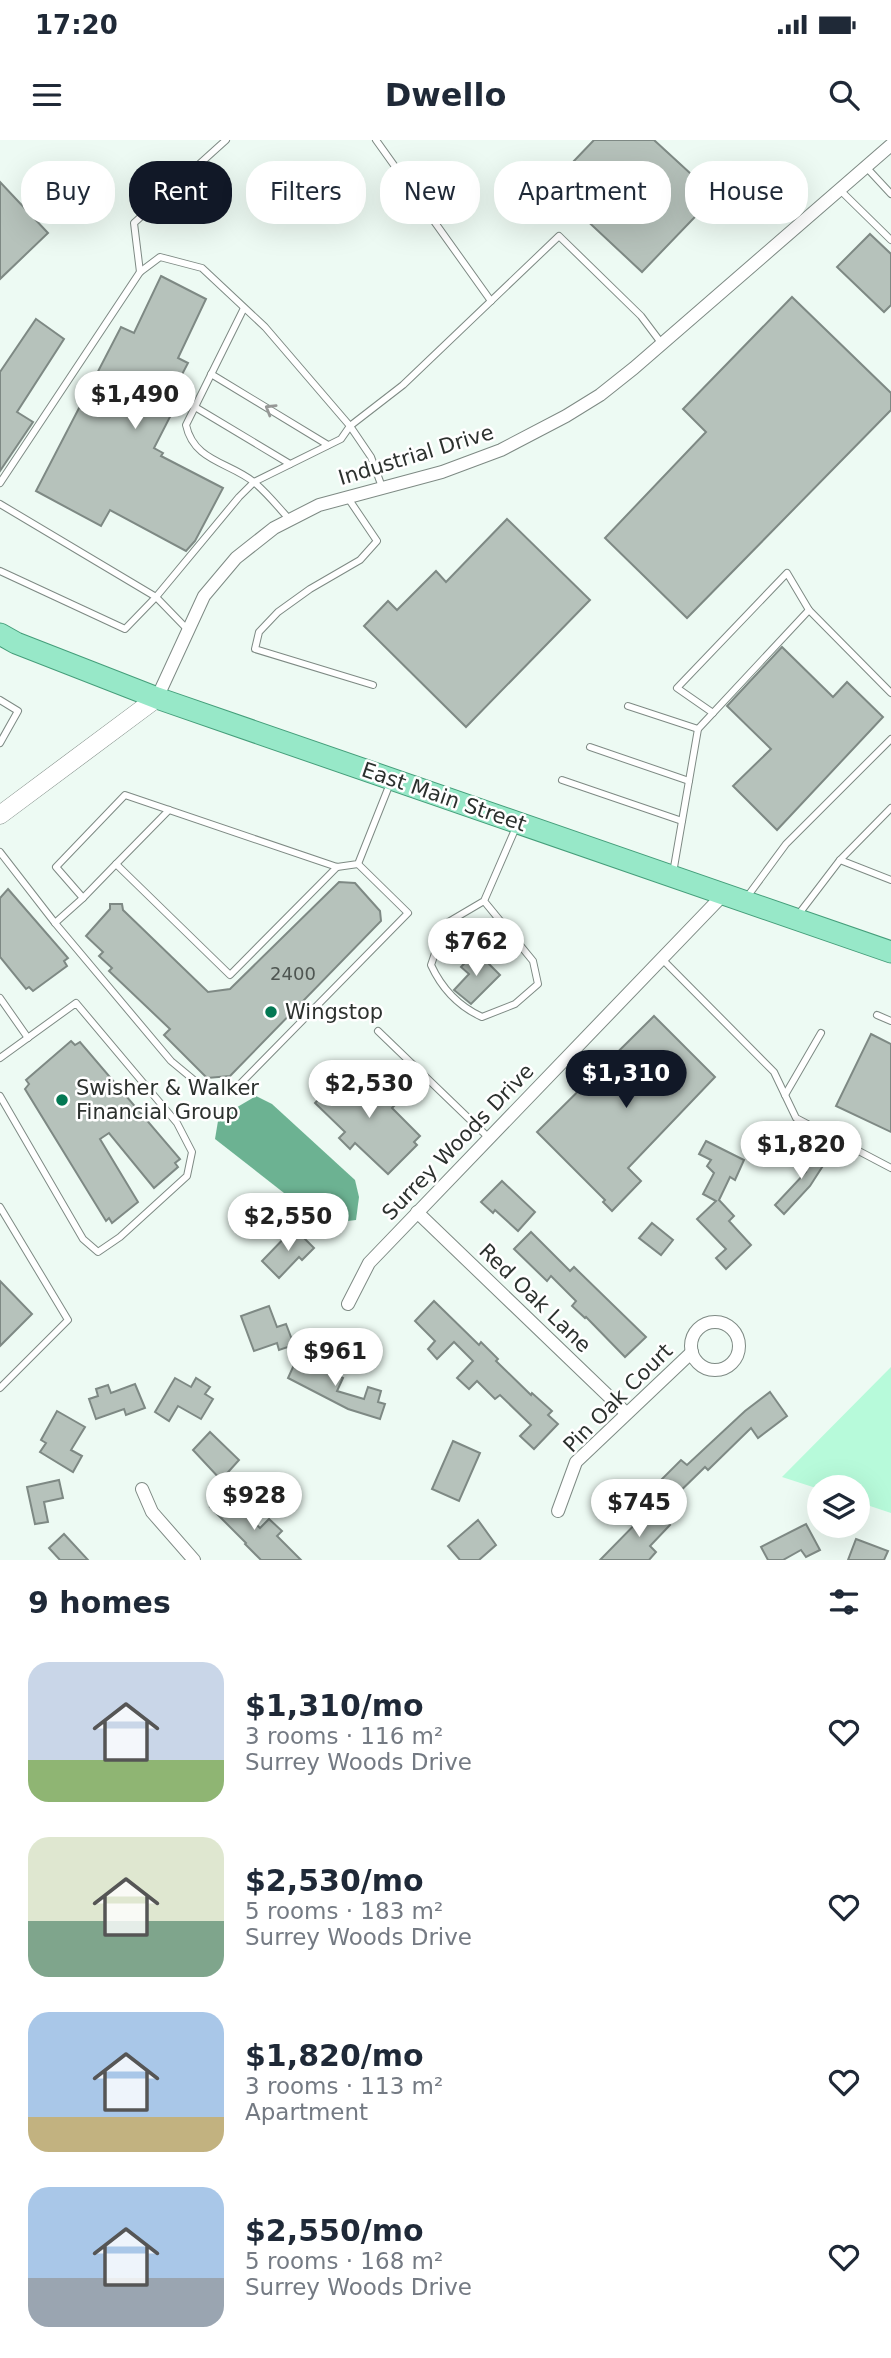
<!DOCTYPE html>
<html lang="en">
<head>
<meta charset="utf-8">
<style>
  :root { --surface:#fff; --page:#f6f6f7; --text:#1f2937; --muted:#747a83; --accent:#111827 }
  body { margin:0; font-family:"DejaVu Sans",sans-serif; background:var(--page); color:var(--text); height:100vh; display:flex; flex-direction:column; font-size:26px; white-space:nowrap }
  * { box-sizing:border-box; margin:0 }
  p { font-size:23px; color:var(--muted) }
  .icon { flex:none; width:38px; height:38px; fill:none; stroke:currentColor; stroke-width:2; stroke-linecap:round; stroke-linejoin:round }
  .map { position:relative; height:1420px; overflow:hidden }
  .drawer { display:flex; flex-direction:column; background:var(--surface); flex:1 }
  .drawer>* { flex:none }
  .guide { position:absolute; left:21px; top:21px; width:850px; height:63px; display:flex; gap:14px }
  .buttons { position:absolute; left:807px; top:1335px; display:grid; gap:14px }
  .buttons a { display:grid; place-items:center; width:63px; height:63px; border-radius:50%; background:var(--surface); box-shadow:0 7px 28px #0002; font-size:35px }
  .price { position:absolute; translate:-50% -60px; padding:0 16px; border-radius:24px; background:#fff; color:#222; font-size:23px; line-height:46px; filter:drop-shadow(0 2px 4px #0008) }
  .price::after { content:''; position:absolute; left:50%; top:42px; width:21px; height:16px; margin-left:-10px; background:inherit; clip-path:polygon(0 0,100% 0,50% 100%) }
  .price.active { background:var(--accent); color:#fff }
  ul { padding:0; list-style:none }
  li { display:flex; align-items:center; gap:21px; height:175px; padding:0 28px }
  li span { display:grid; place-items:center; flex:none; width:196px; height:140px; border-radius:21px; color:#555 }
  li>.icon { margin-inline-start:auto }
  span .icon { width:84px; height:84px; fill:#fffc; stroke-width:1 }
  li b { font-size:30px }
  h2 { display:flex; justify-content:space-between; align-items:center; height:84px; padding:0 28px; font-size:30px }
  .pill { padding:0 24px; border-radius:28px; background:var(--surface); box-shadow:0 7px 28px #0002; font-size:24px; line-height:63px }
  .pill.active { background:var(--accent); color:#fff }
  .status { display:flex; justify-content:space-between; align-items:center; height:49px; padding:0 35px; background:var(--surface); direction:ltr }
  .status svg { height:19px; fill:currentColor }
  header { display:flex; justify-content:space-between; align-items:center; height:91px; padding:0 28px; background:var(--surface); font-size:32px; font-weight:800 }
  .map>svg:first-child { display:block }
  .green { fill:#b7fada }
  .water { fill:#6cb292 }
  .building { fill:#b6c2bb; stroke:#7e8984; stroke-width:2 }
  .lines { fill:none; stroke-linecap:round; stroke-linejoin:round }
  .lane-casing { stroke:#7e8a84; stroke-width:8 }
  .street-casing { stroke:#7e8a84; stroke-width:14 }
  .secondary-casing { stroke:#7e8a84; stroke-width:19 }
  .primary-casing { stroke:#459e7a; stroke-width:23 }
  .lane { stroke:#fff; stroke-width:6 }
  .street { stroke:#fff; stroke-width:12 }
  .secondary { stroke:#fff; stroke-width:18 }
  .primary { stroke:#97e8c8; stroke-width:21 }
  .oneway { stroke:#969896 }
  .poi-dot { fill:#037853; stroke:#fff; stroke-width:2.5 }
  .labels { text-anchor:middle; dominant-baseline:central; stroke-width:5; stroke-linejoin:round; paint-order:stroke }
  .number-label { font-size:18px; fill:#4e5551 }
  .street-label { font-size:21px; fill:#2c312e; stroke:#fff }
  .poi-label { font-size:21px; fill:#2c312e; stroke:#fff; text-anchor:start }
</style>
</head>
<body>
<div class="status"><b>17:20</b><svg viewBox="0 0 49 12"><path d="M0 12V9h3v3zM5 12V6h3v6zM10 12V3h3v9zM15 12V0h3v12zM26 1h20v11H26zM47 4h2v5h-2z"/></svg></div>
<header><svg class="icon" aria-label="menu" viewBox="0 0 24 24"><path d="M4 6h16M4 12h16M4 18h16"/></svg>Dwello<svg class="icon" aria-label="search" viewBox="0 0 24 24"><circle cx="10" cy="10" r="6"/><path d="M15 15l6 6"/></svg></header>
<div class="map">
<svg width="891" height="1420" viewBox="0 0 891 1420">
  <rect width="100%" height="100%" fill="#edfaf3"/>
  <path class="green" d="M891,1227V1373L858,1362V1348H819V1349L782,1337Z"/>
  <path class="water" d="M256,956L272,964L355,1040L359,1057L356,1080L331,1083L307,1071L215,999L218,981L234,969Z"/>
  <g class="building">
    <path d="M594,0H654L715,56L642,132L550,46Z"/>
    <path d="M0,42L48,93L0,139Z"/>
    <path d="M870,94L891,114V165L884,172L837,127Z"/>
    <path d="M161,136L206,159L178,218L188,223L165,267L173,271L154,308L163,313L161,316L223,348L195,401L186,411L110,370L101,386L36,351L121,187L134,193Z"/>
    <path d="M792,157L891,253V270L687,478L605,398L706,292L683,269Z"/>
    <path d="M36,179L64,199L17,272L33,282L0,331V232Z"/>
    <path d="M507,379L590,460L466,587L364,486L388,461L397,470L436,431L446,442Z"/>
    <path d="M782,507L833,557L847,542L883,577L777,690L733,646L771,609L727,566Z"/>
    <path d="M339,742L355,743L380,771L381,781L230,936L207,938L164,895L170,889L109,831L112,828L99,816L103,812L86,796L110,769V764H122L123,770L208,852L230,849Z"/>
    <path d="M8,749L68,818L64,821L67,826L33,851L29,847L26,849L0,817V758Z"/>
    <path d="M476,811L500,835L471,864L454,850L469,834L461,827Z"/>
    <path d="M654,876L715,937L628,1028L641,1041L612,1071L603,1062L605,1060L537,992Z"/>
    <path d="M871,894L891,904V992L836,966Z"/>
    <path d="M71,901L75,905L80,902L180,1019L175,1023L178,1027L154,1048L109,993L100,999L138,1062L112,1083L109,1078L106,1081L25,949L29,944L26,940Z"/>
    <path d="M350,927L365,941L370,936L397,963L392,968L420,996L414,1002L417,1005L388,1034L355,1003L350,1009L339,998L345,992L315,963Z"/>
    <path d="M706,1001L744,1020L735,1040L730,1037L719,1060L734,1076L729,1081L751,1105L726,1129L716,1118L726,1109L697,1079L716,1061L703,1054L714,1033L707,1026L711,1020L699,1014Z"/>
    <path d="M799,1012L814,1023L820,1017L826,1021L810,1046L784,1074L775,1065L806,1032L791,1023Z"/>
    <path d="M502,1041L535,1072L518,1091L495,1070L493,1073L481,1062Z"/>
    <path d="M652,1083L673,1100L661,1115L639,1098Z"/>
    <path d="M294,1088L314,1108L302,1120L299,1117L279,1138L262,1121Z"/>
    <path d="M531,1092L570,1131L574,1127L646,1197L625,1217L586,1177L585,1178L572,1166L576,1161L551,1136L547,1141L514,1109Z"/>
    <path d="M0,1141L32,1174L0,1206Z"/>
    <path d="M434,1161L479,1205L481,1202L498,1219L496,1221L531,1255L532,1253L552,1271L548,1275L558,1284L534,1309L520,1296L531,1285L500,1255L495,1259L477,1241L469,1249L457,1238L473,1221L454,1202L437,1219L428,1209L435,1201L415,1181Z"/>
    <path d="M269,1166L277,1187L286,1184L294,1205L279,1210L277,1203L254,1211L241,1176Z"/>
    <path d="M298,1216L343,1238L337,1251L364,1259L368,1247L381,1251L378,1262L385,1264L380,1279L348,1269L288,1238Z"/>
    <path d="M175,1238L191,1247L196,1238L210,1247L205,1254L213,1259L201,1279L178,1266L169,1281L155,1272Z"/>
    <path d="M135,1244L145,1268L126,1275L124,1269L96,1279L89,1259L98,1256L96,1249L108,1245L111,1253Z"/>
    <path d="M770,1252L787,1276L758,1298L751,1288L708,1330L705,1327L666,1365L651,1350L681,1320L687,1325L745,1271Z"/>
    <path d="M57,1271L85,1287L71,1310L82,1316L73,1332L40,1312L46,1303L41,1300Z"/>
    <path d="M210,1292L239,1320L221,1340L193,1310Z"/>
    <path d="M453,1301L480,1313L459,1361L432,1349Z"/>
    <path d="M59,1340L63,1358L44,1362L48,1382L35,1384L27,1347Z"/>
    <path d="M224,1353L260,1388L269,1379L282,1391L277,1396L301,1420H261L245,1404L246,1403L210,1367Z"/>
    <path d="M652,1367L670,1385L650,1406L656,1412L649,1420H600Z"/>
    <path d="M478,1380L496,1405L479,1420H460L448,1406Z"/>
    <path d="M806,1384L820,1410L806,1417L801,1410L783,1420H768L761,1407Z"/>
    <path d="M64,1394L88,1420H60L49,1408Z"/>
    <path d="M856,1399L888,1411L884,1420H848Z"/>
  </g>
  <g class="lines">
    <defs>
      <g id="lane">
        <path d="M376,0L491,161"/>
        <path d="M866,27L891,54"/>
        <path d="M840,50L891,100"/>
        <path d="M140,132L134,83L226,0"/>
        <path d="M244,168L186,285C194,322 230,322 255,343C268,354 279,368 290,380"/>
        <path d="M211,234L328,305"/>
        <path d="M195,267L290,324"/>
        <path d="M0,343L140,132L160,117L202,128L265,187L350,286L341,299L254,342L239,357L156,457L125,489L0,431"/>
        <path d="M382,347L371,317L350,286L403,245L559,96L641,176L662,204"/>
        <path d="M348,358L377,401L360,420L310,449L278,472L259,492L255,509L373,545"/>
        <path d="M0,364L156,457L188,490"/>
        <path d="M0,560L18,571L0,603"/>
        <path d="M628,566L698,589"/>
        <path d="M713,573L677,548L787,433L809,470"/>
        <path d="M590,607L689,641"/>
        <path d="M562,640L682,681"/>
        <path d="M0,712L55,783L83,758L56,727L125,655L337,727L358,724L391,641"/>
        <path d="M840,720L891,668"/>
        <path d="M116,724L169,670"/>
        <path d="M673,733L698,589L809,470L891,553"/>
        <path d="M747,757L786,704L891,599"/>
        <path d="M83,758L116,724L230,835L337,727"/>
        <path d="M484,761L533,821L538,844L515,864L482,877C458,866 442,849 431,825L445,784L484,761L517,685"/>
        <path d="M798,775L840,720L891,740"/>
        <path d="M55,783L171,921L206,950L239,945L408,773L358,724"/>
        <path d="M662,819L774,932L796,978L891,1028"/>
        <path d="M0,858L28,898"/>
        <path d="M877,875L891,881"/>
        <path d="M378,891L489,998"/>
        <path d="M0,918L76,863L177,983L192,1012L187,1036L120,1097L98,1112L83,1099L0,956"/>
        <path d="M785,955L821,893"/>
        <path d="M0,1067L68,1180L0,1248"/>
      </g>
      <g id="street">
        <path d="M157,558L204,456L236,418L274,388L319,365L442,332L501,310L566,276L600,255L634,228L891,5"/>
        <path d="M417,1072L625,1272"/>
        <path d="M348,1164L369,1123L724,754"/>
        <circle cx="715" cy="1206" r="24"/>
        <path d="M142,1349L152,1372L194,1420"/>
        <path d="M558,1371L576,1322L692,1212"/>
      </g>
      <path id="secondary" d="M0,675L157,558"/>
      <path id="primary" d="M0,494L16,503L157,558L891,812"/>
    </defs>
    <use href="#lane" class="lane-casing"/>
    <use href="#street" class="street-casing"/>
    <use href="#secondary" class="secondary-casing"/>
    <use href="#primary" class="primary-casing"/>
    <use href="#lane" class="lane"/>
    <use href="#street" class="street"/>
    <use href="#secondary" class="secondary"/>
    <use href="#primary" class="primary"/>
  </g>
  <defs><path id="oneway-chevron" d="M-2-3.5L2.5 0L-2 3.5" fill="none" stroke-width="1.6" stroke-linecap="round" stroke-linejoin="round" transform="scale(1.75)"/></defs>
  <use class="oneway" href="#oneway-chevron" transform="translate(270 269) rotate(-149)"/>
  <g class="poi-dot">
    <circle cx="271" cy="872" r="7"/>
    <circle cx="62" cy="960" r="7"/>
  </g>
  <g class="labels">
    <g class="number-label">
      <text x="293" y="833">2400</text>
    </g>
    <g class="street-label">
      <text transform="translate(416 315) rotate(-17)">Industrial Drive</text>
      <text transform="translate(444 657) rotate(19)">East Main Street</text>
      <text transform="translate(458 1002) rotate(-46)">Surrey Woods Drive</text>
      <text transform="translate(535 1158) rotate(44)">Red Oak Lane</text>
      <text transform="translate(618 1258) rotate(-45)">Pin Oak Court</text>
    </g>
    <g class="poi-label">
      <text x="285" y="872">Wingstop</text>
      <text x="76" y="948">Swisher &amp; Walker<tspan x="76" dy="24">Financial Group</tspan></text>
    </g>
  </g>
</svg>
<div class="buttons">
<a><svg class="icon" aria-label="layers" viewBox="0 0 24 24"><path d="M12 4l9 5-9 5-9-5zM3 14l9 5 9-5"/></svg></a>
</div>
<b class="price" style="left:135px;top:291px">$1,490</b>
<b class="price" style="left:476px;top:838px">$762</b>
<b class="price active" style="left:626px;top:970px">$1,310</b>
<b class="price" style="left:369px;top:980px">$2,530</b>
<b class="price" style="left:801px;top:1041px">$1,820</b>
<b class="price" style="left:288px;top:1113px">$2,550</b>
<b class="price" style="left:335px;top:1248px">$961</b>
<b class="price" style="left:254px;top:1392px">$928</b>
<b class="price" style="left:639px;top:1399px">$745</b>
<div class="guide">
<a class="pill">Buy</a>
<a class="pill active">Rent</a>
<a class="pill">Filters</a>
<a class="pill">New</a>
<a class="pill">Apartment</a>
<a class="pill">House</a>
</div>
</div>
<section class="drawer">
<h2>9 homes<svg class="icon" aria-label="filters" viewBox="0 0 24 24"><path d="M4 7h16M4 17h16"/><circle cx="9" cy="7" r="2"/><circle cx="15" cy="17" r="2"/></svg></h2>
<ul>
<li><span style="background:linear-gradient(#c9d6e8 70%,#8fb573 0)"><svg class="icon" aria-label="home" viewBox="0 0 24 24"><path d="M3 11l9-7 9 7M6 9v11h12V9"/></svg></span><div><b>$1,310/mo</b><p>3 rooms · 116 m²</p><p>Surrey Woods Drive</p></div><svg class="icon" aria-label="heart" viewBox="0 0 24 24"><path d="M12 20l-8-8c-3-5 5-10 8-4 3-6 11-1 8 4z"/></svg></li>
<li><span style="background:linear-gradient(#dfe7d0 60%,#7fa58c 0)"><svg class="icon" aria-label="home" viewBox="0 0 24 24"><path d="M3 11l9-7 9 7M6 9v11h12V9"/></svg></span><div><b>$2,530/mo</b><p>5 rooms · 183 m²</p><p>Surrey Woods Drive</p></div><svg class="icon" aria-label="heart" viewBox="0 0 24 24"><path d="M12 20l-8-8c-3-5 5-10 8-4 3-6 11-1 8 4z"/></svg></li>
<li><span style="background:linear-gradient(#a9c7e8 75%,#c2b280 0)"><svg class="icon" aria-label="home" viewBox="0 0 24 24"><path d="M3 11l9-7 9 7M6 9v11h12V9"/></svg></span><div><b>$1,820/mo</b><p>3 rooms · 113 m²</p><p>Apartment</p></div><svg class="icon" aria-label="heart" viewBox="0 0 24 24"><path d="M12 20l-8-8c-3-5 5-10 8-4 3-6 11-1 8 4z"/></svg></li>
<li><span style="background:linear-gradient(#a9c7e8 65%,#9aa5b1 0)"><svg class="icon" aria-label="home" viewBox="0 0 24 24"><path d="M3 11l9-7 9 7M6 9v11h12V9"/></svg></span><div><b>$2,550/mo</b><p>5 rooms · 168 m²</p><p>Surrey Woods Drive</p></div><svg class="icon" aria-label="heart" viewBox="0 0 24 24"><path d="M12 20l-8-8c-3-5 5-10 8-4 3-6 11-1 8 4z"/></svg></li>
</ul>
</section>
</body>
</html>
